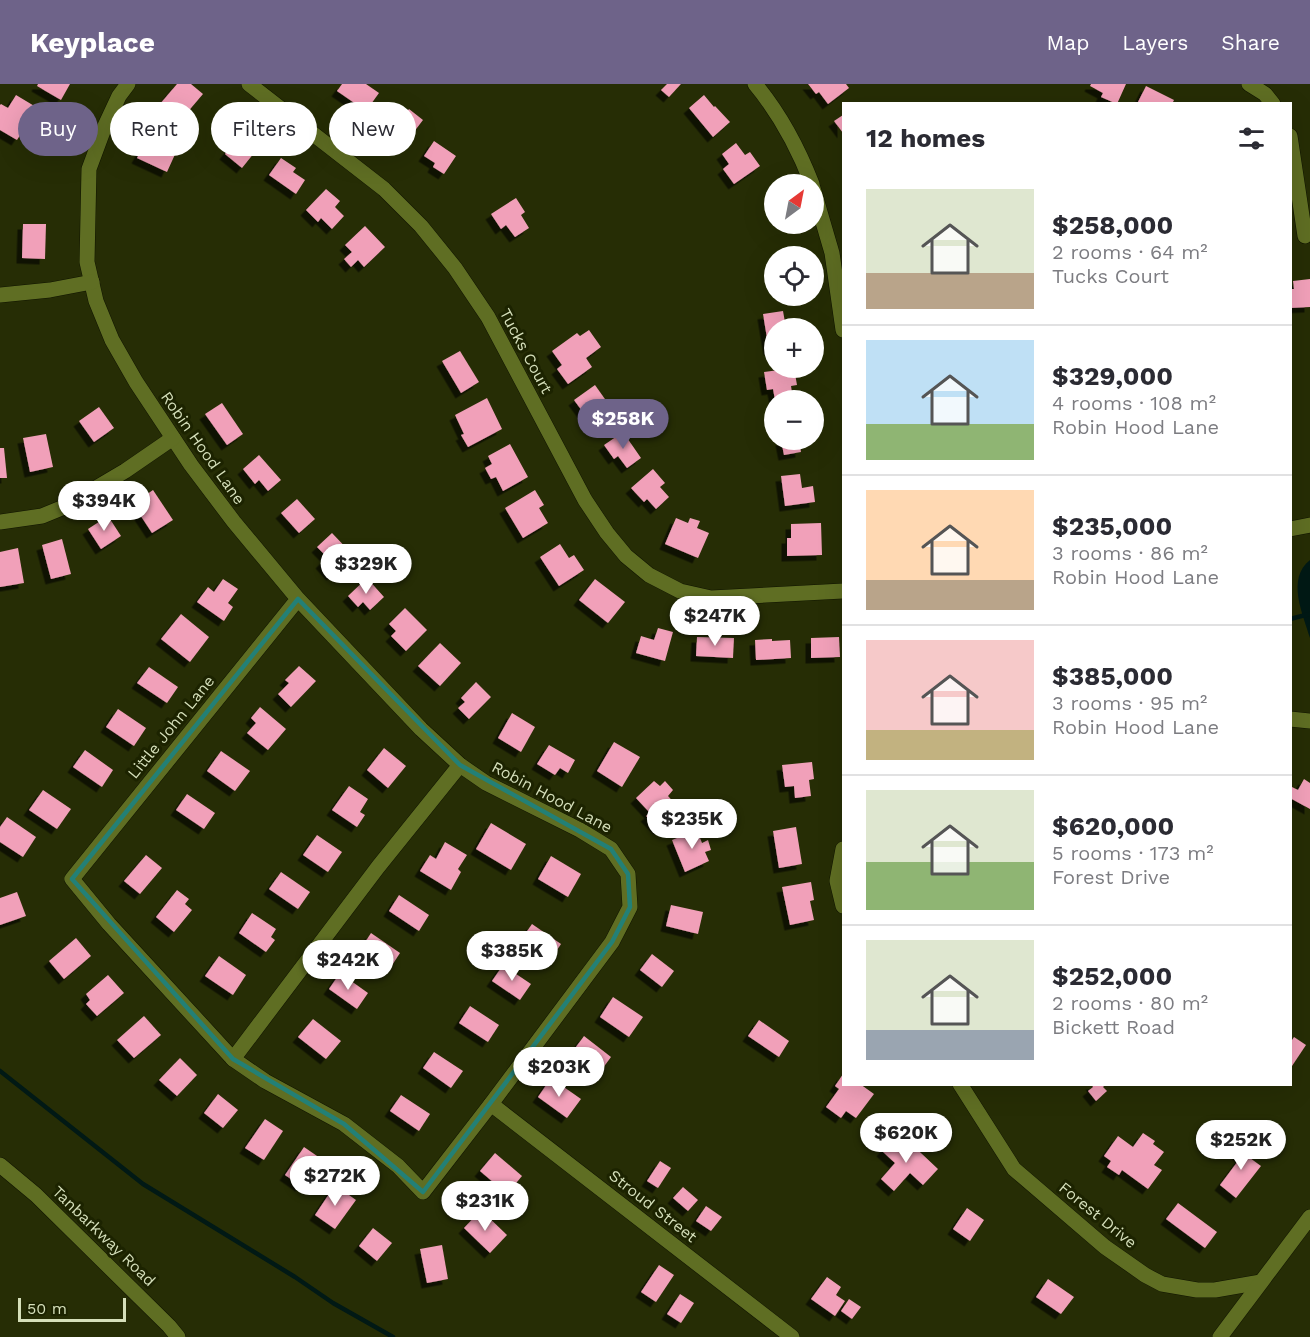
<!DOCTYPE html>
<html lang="en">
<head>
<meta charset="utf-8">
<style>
  :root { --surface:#fff; --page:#f2f2f3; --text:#2b2b33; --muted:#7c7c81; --line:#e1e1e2; --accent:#6e6389 }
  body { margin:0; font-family:"Work Sans",sans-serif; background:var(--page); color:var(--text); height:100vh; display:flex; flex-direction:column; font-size:22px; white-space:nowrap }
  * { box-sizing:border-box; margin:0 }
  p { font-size:20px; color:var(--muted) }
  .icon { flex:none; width:33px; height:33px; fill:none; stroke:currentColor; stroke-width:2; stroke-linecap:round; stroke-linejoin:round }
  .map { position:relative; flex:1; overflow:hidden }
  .details { position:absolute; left:842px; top:18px; width:450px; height:984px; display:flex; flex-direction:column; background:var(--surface); border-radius:0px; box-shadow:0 6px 24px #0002 }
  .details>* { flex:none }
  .banner { position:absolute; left:18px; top:18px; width:570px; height:54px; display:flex; gap:12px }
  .needle { width:39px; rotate:32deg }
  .tools { position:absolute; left:764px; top:90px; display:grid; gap:12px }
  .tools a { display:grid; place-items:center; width:60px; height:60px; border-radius:50%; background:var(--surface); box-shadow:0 6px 24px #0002; font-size:30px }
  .scale { position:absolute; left:18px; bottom:15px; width:108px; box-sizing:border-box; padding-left:6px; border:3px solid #d5dfba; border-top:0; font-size:16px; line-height:21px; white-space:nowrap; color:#d5dfba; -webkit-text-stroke:4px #1c2300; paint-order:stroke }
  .price { position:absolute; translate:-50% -51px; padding:0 14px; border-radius:21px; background:#fff; color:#222; font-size:20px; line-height:39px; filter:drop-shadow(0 2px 3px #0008) }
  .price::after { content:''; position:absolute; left:50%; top:36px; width:18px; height:14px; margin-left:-9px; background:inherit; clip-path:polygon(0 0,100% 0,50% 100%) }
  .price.active { background:var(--accent); color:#fff }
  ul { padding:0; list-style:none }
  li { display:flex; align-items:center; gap:18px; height:150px; padding:0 24px }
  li+li { border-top:2px solid var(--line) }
  li span { display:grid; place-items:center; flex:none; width:168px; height:120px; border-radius:0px; color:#555 }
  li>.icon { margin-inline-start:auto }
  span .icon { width:72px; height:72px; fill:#fffc; stroke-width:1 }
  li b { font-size:26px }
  h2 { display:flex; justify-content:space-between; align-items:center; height:72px; padding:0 24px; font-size:26px }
  .pill { padding:0 21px; border-radius:27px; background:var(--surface); box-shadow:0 6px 24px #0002; font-size:21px; line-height:54px }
  .pill.active { background:var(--accent); color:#fff }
  header { display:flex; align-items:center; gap:36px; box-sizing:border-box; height:84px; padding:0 30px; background:var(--accent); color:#fff }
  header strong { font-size:28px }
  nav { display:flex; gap:33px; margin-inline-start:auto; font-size:21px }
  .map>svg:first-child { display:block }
  .water { fill:#011915 }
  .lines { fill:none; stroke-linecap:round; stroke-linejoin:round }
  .stream { stroke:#011915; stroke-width:4.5 }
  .building { fill:#f1a0b9; filter:url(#shadow) }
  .minor-casing { stroke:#101401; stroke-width:16 }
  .minor { stroke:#5f6e23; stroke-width:15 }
  .marked { fill:none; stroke:#238076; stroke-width:4.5; stroke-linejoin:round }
  .labels { text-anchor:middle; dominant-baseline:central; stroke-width:6; stroke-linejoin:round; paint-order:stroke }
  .street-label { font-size:16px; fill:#d5dfba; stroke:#1c2300 }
</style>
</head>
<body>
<header>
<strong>Keyplace</strong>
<nav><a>Map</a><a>Layers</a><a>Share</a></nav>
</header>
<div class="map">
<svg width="1310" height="1253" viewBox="0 0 1310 1253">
  <defs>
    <filter id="shadow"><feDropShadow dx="-5.5" dy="5.5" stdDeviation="0" flood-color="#0009"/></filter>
  </defs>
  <rect width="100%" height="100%" fill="#262d05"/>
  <path class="water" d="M1310,476V554C1303,530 1286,495 1310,476Z"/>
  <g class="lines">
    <g class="stream">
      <path d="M1290,535L1310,530"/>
      <path d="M0,987L143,1100L295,1193L333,1219L393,1253"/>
    </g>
  </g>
  <g class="building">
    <path d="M38,0H70L61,16L37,2Z"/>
    <path d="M177,0H191L203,10L180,37L160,20Z"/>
    <path d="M342,0H366L379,9L366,27L337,7Z"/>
    <path d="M667,0H681L669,13L661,6Z"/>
    <path d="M808,0H846L849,4L828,20L819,8L816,10Z"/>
    <path d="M1091,0H1126L1117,20L1101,13L1103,9L1090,2Z"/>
    <path d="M1146,2L1174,16L1172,20H1137Z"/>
    <path d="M16,11L41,26L32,41L28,39L17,56L0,46V21L1,20L8,24Z"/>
    <path d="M704,11L714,23L715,22L730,38L713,53L689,24Z"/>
    <path d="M395,21L406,29L409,25L423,36L404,61L390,49L395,43L384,34Z"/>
    <path d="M843,31V49L834,37Z"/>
    <path d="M156,43L182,55L167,88L137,74L143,63L146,65Z"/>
    <path d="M245,45L263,58L242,84L225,70Z"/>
    <path d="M434,57L456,72L444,90L433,83L435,79L424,72Z"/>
    <path d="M736,59L745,71L750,68L760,82L734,100L723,85L729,80L722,70Z"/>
    <path d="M281,74L296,84L293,88L305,96L296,110L269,91Z"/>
    <path d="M326,105L340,117L335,123L344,132L332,145L321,134L318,138L306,126Z"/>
    <path d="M516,114L525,128L521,131L529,144L515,153L506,141L501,145L491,130Z"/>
    <path d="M23,140H46L45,175L22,174Z"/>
    <path d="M365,142L385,163L364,183L358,176L351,183L344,175L352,168L345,161Z"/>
    <path d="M1310,195V223L1290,224V205H1294L1293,197Z"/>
    <path d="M783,227L786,244H774V265L769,266L763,230Z"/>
    <path d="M589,246L601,263L586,274L592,283L568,300L557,285L562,281L552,267L577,249L580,252Z"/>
    <path d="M460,267L479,298L461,309L442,277Z"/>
    <path d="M794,284L797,301L791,302L793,316H775L773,305L767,306L764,288Z"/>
    <path d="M595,301L617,332L596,346L574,316Z"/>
    <path d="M487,314L502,345L468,363L461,351L464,350L455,331Z"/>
    <path d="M222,319L243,350L227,361L205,330Z"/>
    <path d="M99,323L114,344L94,358L79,337Z"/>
    <path d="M623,348L641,374L627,384L618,372L614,375L604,361Z"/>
    <path d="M46,350L53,383L30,388L23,354Z"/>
    <path d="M781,356H799L801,368L784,371Z"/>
    <path d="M510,360L528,393L503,407L496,393L491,395L485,384L492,380L488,372Z"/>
    <path d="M0,364H4L7,394H0Z"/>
    <path d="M259,371L281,396L268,407L259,396L255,400L243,385Z"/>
    <path d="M653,385L665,399L660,403L669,413L656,425L647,415L644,418L631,404Z"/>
    <path d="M800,390L802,404L813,402L815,418L785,422L781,392Z"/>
    <path d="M153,406L173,436L152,449L133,420Z"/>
    <path d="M535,406L544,421L539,424L548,439L523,454L505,424Z"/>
    <path d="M297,415L315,435L299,449L281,429Z"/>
    <path d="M108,432L121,452L101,465L88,445Z"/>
    <path d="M676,434L688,439L690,434L700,437L697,444L709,449L698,474L665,460Z"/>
    <path d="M821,439L822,471L787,472V454H791V440Z"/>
    <path d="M332,449L353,471L332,491L321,479L327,473L317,463Z"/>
    <path d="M62,455L71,490L51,495L42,461Z"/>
    <path d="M560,460L569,474L574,471L584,486L559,502L540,473Z"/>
    <path d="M18,464L24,499L0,503V468Z"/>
    <path d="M367,494L384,513L370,526L363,518L358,523L348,512Z"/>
    <path d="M223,495L238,505L228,519L233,523L224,537L197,518L208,503L214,508Z"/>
    <path d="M595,495L625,518L608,539L579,516Z"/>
    <path d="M405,524L427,546L406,567L391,552L396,547L389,540Z"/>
    <path d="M181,530L209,553L190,578L161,555Z"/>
    <path d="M658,544L673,548L665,577L636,569L641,552L654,556Z"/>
    <path d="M697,553L734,554L733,574L696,572Z"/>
    <path d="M839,553L840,573L811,574V554Z"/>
    <path d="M772,555V557L790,556L791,574L756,576L755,556Z"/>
    <path d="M440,559L461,579L440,602L418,582Z"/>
    <path d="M299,582L316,597L291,623L278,610L289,599L285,596Z"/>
    <path d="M149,583L178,603L167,619L137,599Z"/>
    <path d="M476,598L491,613L469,635L458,624L465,618L461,614Z"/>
    <path d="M260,623L286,645L268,666L247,649L256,639L251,634Z"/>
    <path d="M118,625L146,644L134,662L106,643Z"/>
    <path d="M512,629L535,643L521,668L498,654Z"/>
    <path d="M614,658L640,673L622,703L597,687Z"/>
    <path d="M549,661L575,676L568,689L560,684L555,691L537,680Z"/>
    <path d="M384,664L406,682L388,704L367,686Z"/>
    <path d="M85,666L113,686L102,703L73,683Z"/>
    <path d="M221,667L250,687L235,707L207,687Z"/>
    <path d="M812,678L814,695L809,696L811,712L795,714L794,702L785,703L782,681Z"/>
    <path d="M1304,695L1310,699V725L1290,714V702L1298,706Z"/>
    <path d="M654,697L660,702L665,697L673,706L668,712L680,725L659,745L646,732L650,729L636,714Z"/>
    <path d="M349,702L368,715L360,728L365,731L357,743L332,726Z"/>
    <path d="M43,706L71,725L57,745L29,726Z"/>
    <path d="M187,710L215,729L204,745L176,726Z"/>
    <path d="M7,733L36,753L23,773L0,758V743Z"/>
    <path d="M491,739L526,760L511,786L476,765Z"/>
    <path d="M796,743L802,780L779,784L773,747Z"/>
    <path d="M697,746L702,759L708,756L711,766L705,768L709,777L685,788L672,756Z"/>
    <path d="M317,751L342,768L328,788L303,771Z"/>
    <path d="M445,758L467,771L458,785L461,788L451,806L420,787L430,771L436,775Z"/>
    <path d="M146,771L162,784L140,810L124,797Z"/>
    <path d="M551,772L581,790L568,813L538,795Z"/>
    <path d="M281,788L310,808L298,825L269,805Z"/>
    <path d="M811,798L814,816L810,817L814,836L790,841L782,803Z"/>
    <path d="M177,806L189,815L185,820L192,826L174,848L156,833Z"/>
    <path d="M17,808L26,832L0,841V814Z"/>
    <path d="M399,811L429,831L419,847L389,827Z"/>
    <path d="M671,821L703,828L698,850L666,842Z"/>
    <path d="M252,829L276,845L271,853L275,856L266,868L239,849Z"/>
    <path d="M532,840L561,860L548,880L518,860Z"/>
    <path d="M371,849L400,869L387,889L358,869Z"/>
    <path d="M76,854L91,872L64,895L49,877Z"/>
    <path d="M652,870L674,887L662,903L640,886Z"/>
    <path d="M219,872L246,891L233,911L205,892Z"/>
    <path d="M503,881L531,900L520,916L492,897Z"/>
    <path d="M340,889L368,909L357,925L329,905Z"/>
    <path d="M108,891L124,909L97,932L86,920L90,916L86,910Z"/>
    <path d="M613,913L643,933L629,953L600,933Z"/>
    <path d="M470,922L499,941L488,958L459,939Z"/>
    <path d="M144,932L161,951L134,974L117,956Z"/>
    <path d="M313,935L341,957L326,975L298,953Z"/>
    <path d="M759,936L789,957L779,973L748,952Z"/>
    <path d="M584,952L611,973L600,988L573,967Z"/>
    <path d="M1294,953L1306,961L1290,985V959Z"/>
    <path d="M434,968L463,987L451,1004L423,984Z"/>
    <path d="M180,974L197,991L177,1012L159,996Z"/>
    <path d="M843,990V1000H860L874,1010L856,1034L846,1027L841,1034L826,1023L839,1005L835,1002Z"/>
    <path d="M551,994L581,1015L567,1034L538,1013Z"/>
    <path d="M1091,1000H1106L1103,1003L1107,1007L1096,1017L1088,1007L1093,1003Z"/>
    <path d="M218,1010L238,1026L223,1044L204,1029Z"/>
    <path d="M401,1011L430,1030L419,1047L390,1027Z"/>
    <path d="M265,1035L283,1047L264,1076L245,1064Z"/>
    <path d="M1143,1049L1155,1057L1153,1060L1164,1068L1154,1081L1162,1086L1148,1105L1122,1086L1119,1091L1107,1083L1111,1077L1104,1072L1118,1052L1133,1063Z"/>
    <path d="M895,1052L902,1058L905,1054L938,1085L923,1101L910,1089L894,1107L881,1095L895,1079L882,1067Z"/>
    <path d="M1241,1058L1255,1068L1250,1074L1261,1082L1236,1114L1220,1101L1241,1073L1234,1067Z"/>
    <path d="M304,1063L320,1074L301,1102L285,1091Z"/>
    <path d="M495,1069L522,1092L507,1110L480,1087Z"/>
    <path d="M660,1077L671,1084L658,1104L647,1097Z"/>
    <path d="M335,1101L356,1116L335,1145L315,1131Z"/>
    <path d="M683,1103L698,1116L688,1127L673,1114Z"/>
    <path d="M1178,1119L1217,1148L1205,1164L1166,1135Z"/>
    <path d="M706,1122L722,1133L711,1147L696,1137Z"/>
    <path d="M967,1124L984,1136L970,1157L953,1145Z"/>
    <path d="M481,1126L507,1151L490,1169L464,1144Z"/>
    <path d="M373,1144L392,1159L377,1177L359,1162Z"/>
    <path d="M442,1161L448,1195L427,1199L420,1165Z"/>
    <path d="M659,1181L674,1191L656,1218L641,1208Z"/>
    <path d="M827,1193L841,1203L836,1211L845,1217L835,1232L811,1215Z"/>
    <path d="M1048,1195L1074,1213L1061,1230L1036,1213Z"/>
    <path d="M680,1210L694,1219L681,1239L667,1230Z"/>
    <path d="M849,1215L861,1223L852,1235L841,1227Z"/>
  </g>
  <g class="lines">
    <defs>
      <g id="minor">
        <path d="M128,0L119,12L105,42L89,85L87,178L96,217L112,256L136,298L191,381L234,438L298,515L421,645L460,681L486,699L580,746L611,765L628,790L630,823L612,858L491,1020L423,1108L398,1082L344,1040L265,997L233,975L109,840L72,795L298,515"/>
        <path d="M249,0L384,105L421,142L455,184L488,233L585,416L607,449L626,472L649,491L680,507L711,514L843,507"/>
        <path d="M755,0C780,30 798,64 812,100"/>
        <path d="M1249,0L1265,10L1273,20"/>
        <path d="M1290,52L1305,152"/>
        <path d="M813,104L832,169L843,246"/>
        <path d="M0,211L50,206L92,198"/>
        <path d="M0,438L42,432L64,423L125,387L173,354"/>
        <path d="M1290,445L1310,441"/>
        <path d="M1290,635L1310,637"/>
        <path d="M843,765L837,797L843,822"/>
        <path d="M233,975L378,783L460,681"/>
        <path d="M960,1000L1014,1085L1105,1163L1145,1191L1162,1200L1197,1206H1215L1261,1198"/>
        <path d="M491,1020L792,1253"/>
        <path d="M0,1081L36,1111L169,1242L178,1253"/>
        <path d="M1220,1253L1310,1133"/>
      </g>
    </defs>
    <use href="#minor" class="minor-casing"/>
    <use href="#minor" class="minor"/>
  </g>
  <path class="marked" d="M298,515L460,681L611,765L628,790L630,823L612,858L423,1108L344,1040L233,975L72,795Z"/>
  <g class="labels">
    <g class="street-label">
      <text transform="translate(526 267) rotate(62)">Tucks Court</text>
      <text transform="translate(203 364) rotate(55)">Robin Hood Lane</text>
      <text transform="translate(171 643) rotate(-51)">Little John Lane</text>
      <text transform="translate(552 713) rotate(28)">Robin Hood Lane</text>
      <text transform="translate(653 1122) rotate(38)">Stroud Street</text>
      <text transform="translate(1098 1131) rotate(39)">Forest Drive</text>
      <text transform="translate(104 1152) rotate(44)">Tanbarkway Road</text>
    </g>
  </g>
</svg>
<div class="tools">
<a><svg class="needle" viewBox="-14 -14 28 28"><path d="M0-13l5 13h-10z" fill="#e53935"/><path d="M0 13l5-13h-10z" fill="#7c7c81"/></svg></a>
<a><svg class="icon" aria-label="locate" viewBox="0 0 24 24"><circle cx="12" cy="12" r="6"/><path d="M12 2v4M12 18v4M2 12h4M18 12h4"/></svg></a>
<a>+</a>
<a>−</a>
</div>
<div class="scale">50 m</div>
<b class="price active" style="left:623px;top:366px">$258K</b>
<b class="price" style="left:104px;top:448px">$394K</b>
<b class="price" style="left:366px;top:511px">$329K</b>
<b class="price" style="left:715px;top:563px">$247K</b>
<b class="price" style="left:692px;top:766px">$235K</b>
<b class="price" style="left:512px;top:898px">$385K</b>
<b class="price" style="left:348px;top:907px">$242K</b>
<b class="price" style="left:559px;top:1014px">$203K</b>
<b class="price" style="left:906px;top:1080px">$620K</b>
<b class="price" style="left:1241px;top:1087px">$252K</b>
<b class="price" style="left:335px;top:1123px">$272K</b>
<b class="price" style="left:485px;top:1148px">$231K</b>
<div class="banner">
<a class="pill active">Buy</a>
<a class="pill">Rent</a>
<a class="pill">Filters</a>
<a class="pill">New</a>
</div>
<section class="details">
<h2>12 homes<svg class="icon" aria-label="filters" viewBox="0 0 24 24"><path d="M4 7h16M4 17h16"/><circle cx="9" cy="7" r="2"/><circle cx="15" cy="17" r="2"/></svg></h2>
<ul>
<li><span style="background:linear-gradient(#dfe7d0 70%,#b9a48a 0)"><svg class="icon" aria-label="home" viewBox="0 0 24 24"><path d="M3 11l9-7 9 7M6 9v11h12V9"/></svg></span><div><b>$258,000</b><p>2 rooms · 64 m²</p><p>Tucks Court</p></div></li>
<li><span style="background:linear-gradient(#bfe0f5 70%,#8fb573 0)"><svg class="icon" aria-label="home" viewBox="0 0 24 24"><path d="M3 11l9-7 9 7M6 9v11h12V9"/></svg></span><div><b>$329,000</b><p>4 rooms · 108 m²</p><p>Robin Hood Lane</p></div></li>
<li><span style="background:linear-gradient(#ffd9b3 75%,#b9a48a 0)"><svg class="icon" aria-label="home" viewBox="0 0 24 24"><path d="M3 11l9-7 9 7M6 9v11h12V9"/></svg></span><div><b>$235,000</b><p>3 rooms · 86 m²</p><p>Robin Hood Lane</p></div></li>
<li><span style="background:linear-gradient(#f6c9c9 75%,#c2b280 0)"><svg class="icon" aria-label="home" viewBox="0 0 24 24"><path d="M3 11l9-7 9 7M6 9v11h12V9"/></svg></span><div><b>$385,000</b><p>3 rooms · 95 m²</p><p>Robin Hood Lane</p></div></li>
<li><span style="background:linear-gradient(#dfe7d0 60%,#8fb573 0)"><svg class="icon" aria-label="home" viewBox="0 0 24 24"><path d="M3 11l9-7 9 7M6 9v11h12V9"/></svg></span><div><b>$620,000</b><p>5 rooms · 173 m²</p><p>Forest Drive</p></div></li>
<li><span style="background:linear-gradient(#dfe7d0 75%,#9aa5b1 0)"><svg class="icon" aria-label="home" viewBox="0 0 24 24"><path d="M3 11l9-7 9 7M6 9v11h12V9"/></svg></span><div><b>$252,000</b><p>2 rooms · 80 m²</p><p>Bickett Road</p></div></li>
</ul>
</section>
</div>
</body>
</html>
